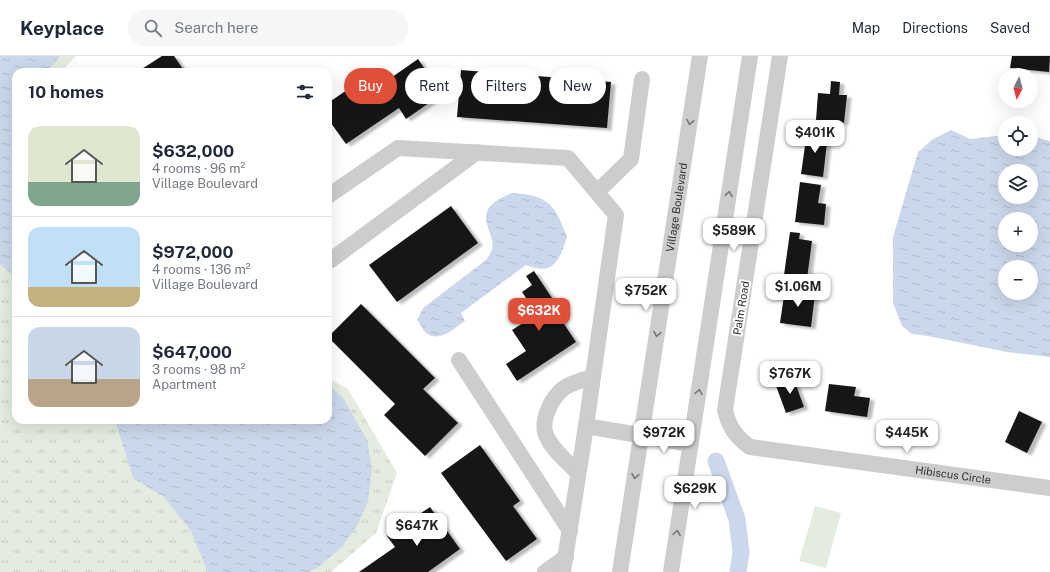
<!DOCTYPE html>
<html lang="en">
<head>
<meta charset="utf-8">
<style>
  :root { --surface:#fff; --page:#f6f6f7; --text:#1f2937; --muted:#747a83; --line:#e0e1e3; --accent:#e05038 }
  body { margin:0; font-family:"Public Sans",sans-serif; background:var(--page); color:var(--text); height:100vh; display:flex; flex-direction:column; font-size:15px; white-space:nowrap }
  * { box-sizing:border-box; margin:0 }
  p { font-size:13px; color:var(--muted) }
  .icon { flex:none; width:22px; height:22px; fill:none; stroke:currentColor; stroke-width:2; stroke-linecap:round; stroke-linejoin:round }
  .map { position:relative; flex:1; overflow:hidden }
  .sheet { position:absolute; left:12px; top:12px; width:320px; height:356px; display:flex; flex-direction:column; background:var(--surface); border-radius:12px; box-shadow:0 4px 16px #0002 }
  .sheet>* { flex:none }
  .top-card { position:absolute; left:344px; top:12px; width:380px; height:36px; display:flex; gap:8px }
  .needle { width:26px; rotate:186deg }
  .tools { position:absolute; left:998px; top:12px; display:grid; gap:8px }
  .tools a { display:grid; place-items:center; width:40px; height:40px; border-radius:50%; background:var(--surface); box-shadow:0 4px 16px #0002; font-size:20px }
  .price { position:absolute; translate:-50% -34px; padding:0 9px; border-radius:8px; background:#fff; color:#222; font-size:13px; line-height:26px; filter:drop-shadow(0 1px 2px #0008) }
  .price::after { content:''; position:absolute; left:50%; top:24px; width:12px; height:9px; margin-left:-6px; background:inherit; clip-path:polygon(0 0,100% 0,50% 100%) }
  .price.on { background:var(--accent); color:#fff }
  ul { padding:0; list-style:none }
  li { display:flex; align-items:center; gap:12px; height:100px; padding:0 16px }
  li+li { border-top:1px solid var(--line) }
  li span { display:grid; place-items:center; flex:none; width:112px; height:80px; border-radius:12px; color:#555 }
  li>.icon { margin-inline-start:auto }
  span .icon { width:48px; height:48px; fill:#fffc; stroke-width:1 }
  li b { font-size:17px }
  h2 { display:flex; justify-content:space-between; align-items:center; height:48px; padding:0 16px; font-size:17px }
  .tag { padding:0 14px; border-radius:18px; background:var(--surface); box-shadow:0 4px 16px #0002; font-size:14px; line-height:36px }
  .tag.on { background:var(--accent); color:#fff }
  header { display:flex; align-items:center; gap:24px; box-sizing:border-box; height:56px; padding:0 20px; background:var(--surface); border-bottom:1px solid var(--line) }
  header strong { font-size:19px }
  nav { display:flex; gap:22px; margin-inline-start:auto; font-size:14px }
  .search { width:280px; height:36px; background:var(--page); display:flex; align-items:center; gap:10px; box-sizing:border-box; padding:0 14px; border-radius:22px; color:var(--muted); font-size:15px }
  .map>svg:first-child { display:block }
  .grass { fill:url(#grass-tufts) }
  .pitch { fill:#e3ecde }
  .water { fill:url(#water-ripples); fill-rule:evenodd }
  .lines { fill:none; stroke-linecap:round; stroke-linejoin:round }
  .canal { stroke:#cbd8eb; stroke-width:17 }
  .building { fill:#171717; filter:url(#shadow) }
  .minor { stroke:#cdcdcd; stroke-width:16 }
  .oneway { stroke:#777 }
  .labels { text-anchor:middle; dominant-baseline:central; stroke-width:4; stroke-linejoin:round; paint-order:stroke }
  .street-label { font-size:11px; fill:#303030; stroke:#fff }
</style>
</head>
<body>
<header>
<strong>Keyplace</strong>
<div class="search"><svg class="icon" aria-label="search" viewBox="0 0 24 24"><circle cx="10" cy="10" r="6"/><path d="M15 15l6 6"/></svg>Search here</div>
<nav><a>Map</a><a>Directions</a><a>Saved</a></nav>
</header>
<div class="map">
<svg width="1050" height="516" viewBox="0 0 1050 516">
  <defs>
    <pattern id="grass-tufts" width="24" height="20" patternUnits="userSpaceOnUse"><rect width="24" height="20" fill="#e3ecde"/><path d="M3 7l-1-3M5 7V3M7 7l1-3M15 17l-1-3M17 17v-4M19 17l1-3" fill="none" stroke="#c3cbbf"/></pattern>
    <pattern id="water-ripples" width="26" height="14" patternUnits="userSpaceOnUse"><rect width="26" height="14" fill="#cbd8eb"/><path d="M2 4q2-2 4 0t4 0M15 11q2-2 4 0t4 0" fill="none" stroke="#afbaca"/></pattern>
    <filter id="shadow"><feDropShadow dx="4.5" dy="2.5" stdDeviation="1" flood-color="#0004"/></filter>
  </defs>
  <rect width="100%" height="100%" fill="#fff"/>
  <path class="grass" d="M0,0H76L61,16H16V364H328V322L348,333L397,417L376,477L331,516H0Z"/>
  <path class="pitch" d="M815,450L841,457L826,512L799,505Z"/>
  <g class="water">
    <path d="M0,0H60L47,16H16V222L0,208Z"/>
    <path d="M951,74L970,83L1005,79V93H1031V80L1050,85V301L1007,296L928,280L912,278L902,270L893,247V181L918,96L933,83ZM1005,115H1031V141H1005ZM1005,163H1031V189H1005ZM1005,211H1031V237H1005Z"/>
    <path d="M512,137C549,139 555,149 567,181C559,205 554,220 526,209L461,257L465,265C453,273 437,289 424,275C422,272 420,267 417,264L423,252L486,204C488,201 491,197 492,193C494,183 489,177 487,168C482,151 498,143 512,137Z"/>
    <path d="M328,329L343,342L367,384L372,413L368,445L358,468L342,491L318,511L309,516H208L191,475L164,441L133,422L115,364H328Z"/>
  </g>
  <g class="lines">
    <path class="canal" d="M716,405L737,463L741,496L738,516"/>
  </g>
  <g class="building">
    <path d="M162,0H174L185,16H137Z"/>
    <path d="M1012,0H1050L1049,16L1010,12Z"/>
    <path d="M418,3L442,38L406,63L399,52L346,88L328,63V47L376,14L385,26Z"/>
    <path d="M132,12L134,16H126Z"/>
    <path d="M461,14L611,26L607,72L457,61Z"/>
    <path d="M831,25L840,26L839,39H847L844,67L816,64L818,37L830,38Z"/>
    <path d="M807,76L828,78L823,121L801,118Z"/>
    <path d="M800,126L821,129L818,147L826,148L824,169L795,166Z"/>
    <path d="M451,150L478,187L397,246L369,209Z"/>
    <path d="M790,176L800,177L799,183L812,185L807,223L784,219Z"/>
    <path d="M534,215L556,248L552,250L576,286L517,325L506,308L526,295L512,274L537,258L522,236L532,229L526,220Z"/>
    <path d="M785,233L815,238L811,271L780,267Z"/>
    <path d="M361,248L435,322L423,333L458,367L425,400L384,359L395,348L328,281Z"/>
    <path d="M793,321L804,351L786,357L775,327Z"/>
    <path d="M829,328L856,331L854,340L870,342L867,361L825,355Z"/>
    <path d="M1019,355L1042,366L1027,397L1005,386Z"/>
    <path d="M480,389L520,445L513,450L537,483L506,505L441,417Z"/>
    <path d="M430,451L460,493L428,516H359L395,491L387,480Z"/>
  </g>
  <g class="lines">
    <g class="minor">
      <path id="s1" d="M780,0L725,354C729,371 736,381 750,391L1050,432"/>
      <path d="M597,136L631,103L642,23"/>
      <path d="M328,140L398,92L568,102L616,159L586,370"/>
      <path d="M328,200L331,204L477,96"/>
      <path d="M459,304L570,475"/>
      <path d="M578,417C568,406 552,394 546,379C540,364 552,341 564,332C571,327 584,324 593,320"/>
      <path d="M545,516L566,501"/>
      <path d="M563,516L586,370L691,388"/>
      <path id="s2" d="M620,516L700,0"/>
      <path d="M671,516L750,0"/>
    </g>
  </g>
  <defs><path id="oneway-chevron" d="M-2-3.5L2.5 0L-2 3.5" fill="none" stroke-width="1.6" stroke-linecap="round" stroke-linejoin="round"/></defs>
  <g class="oneway">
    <use href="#oneway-chevron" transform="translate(690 66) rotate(99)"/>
    <use href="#oneway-chevron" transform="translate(729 138) rotate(-81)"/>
    <use href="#oneway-chevron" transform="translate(657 278) rotate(99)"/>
    <use href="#oneway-chevron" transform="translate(699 336) rotate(-81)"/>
    <use href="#oneway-chevron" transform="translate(635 420) rotate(99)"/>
    <use href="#oneway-chevron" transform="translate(677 477) rotate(-81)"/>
  </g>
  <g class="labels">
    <g class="street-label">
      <text stroke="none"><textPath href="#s2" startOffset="369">Village Boulevard</textPath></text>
      <text transform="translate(741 252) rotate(-81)">Palm Road</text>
      <text stroke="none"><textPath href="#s1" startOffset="609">Hibiscus Circle</textPath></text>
    </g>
  </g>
</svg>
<div class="tools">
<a><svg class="needle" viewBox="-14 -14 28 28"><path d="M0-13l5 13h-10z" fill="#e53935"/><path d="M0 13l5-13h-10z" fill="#747a83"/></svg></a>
<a><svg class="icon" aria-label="locate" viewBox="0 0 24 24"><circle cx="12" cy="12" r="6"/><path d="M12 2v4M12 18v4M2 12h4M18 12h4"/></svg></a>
<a><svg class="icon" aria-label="layers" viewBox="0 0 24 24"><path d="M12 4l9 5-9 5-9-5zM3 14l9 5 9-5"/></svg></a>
<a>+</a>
<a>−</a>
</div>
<b class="price" style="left:815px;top:98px">$401K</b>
<b class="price" style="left:734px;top:196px">$589K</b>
<b class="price" style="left:798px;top:252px">$1.06M</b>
<b class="price" style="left:646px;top:256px">$752K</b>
<b class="price on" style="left:539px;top:276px">$632K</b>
<b class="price" style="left:790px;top:339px">$767K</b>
<b class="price" style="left:664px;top:398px">$972K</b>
<b class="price" style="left:907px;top:398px">$445K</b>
<b class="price" style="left:695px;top:454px">$629K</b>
<b class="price" style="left:417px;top:491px">$647K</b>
<div class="top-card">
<a class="tag on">Buy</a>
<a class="tag">Rent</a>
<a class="tag">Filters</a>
<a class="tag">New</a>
</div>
<section class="sheet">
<h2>10 homes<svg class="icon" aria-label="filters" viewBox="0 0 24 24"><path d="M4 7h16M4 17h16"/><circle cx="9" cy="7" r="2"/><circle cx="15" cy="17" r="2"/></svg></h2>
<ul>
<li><span style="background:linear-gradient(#dfe7d0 70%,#7fa58c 0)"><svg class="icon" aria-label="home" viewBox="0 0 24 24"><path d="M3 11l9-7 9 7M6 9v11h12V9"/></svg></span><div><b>$632,000</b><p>4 rooms · 96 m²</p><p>Village Boulevard</p></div></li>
<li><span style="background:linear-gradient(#bfe0f5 75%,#c2b280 0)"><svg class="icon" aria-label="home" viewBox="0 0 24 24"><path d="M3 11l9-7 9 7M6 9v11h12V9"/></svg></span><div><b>$972,000</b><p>4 rooms · 136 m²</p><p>Village Boulevard</p></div></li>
<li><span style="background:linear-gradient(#c9d6e8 65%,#b9a48a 0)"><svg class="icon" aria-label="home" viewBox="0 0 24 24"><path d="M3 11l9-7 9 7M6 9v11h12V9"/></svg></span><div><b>$647,000</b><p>3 rooms · 98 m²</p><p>Apartment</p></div></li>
</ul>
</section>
</div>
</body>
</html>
